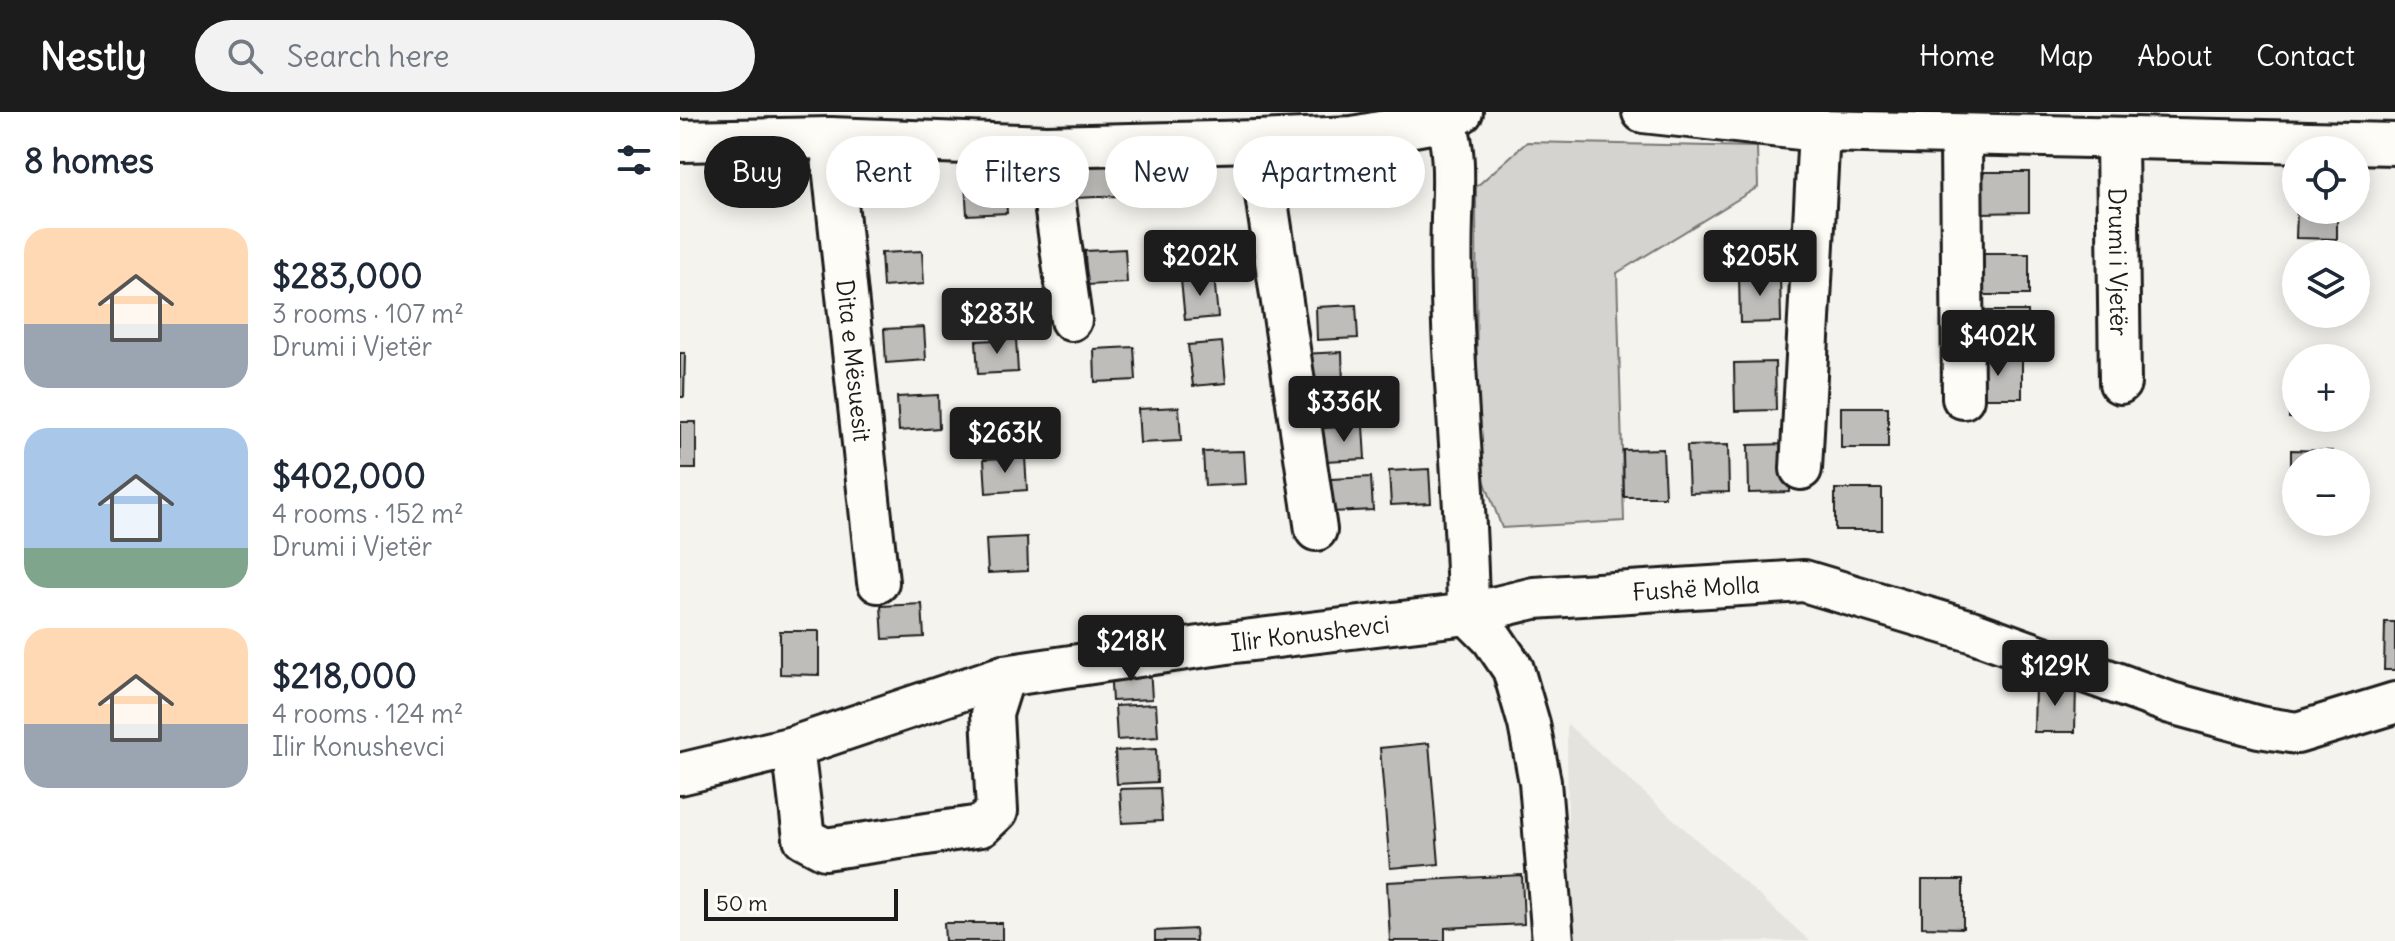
<!DOCTYPE html>
<html lang="en">
<head>
<meta charset="utf-8">
<style>
  :root { --surface:#fff; --page:#f2f2f3; --text:#1f2937; --muted:#747a83; --accent:#1c1c1c }
  body { margin:0; font-family:Delius,sans-serif; background:var(--page); color:var(--text); height:100vh; display:flex; flex-direction:column; font-size:30px; white-space:nowrap }
  * { box-sizing:border-box; margin:0 }
  p { font-size:26px; color:var(--muted) }
  .icon { flex:none; width:44px; height:44px; fill:none; stroke:currentColor; stroke-width:2; stroke-linecap:round; stroke-linejoin:round }
  .map { position:relative; flex:1; overflow:hidden }
  .panel { display:flex; flex-direction:column; background:var(--surface); width:680px }
  .panel>* { flex:none }
  .guide { position:absolute; left:24px; top:24px; width:760px; height:72px; display:flex; gap:16px }
  .tools { position:absolute; left:1602px; top:24px; display:grid; gap:16px }
  .tools a { display:grid; place-items:center; width:88px; height:88px; border-radius:50%; background:var(--surface); box-shadow:0 4px 20px #0003; font-size:40px }
  .scale { position:absolute; left:24px; bottom:20px; width:194px; box-sizing:border-box; padding-left:8px; border:4px solid #1c1c1c; border-top:0; font-size:22px; line-height:28px; white-space:nowrap; color:#1c1c1c; -webkit-text-stroke:6px #fdfcf7; paint-order:stroke }
  .price { position:absolute; translate:-50% -68px; padding:0 18px; border-radius:8px; background:var(--accent); color:#fff; font-size:26px; line-height:52px; filter:drop-shadow(0 2px 4px #0008) }
  .price::after { content:''; position:absolute; left:50%; top:48px; width:24px; height:18px; margin-left:-12px; background:inherit; clip-path:polygon(0 0,100% 0,50% 100%) }
  .price.selected { background:#222; color:#fff }
  ul { padding:0; list-style:none }
  li { display:flex; align-items:center; gap:24px; height:200px; padding:0 24px }
  li span { display:grid; place-items:center; flex:none; width:224px; height:160px; border-radius:24px; color:#555 }
  li>.icon { margin-inline-start:auto }
  span .icon { width:96px; height:96px; fill:#fffc; stroke-width:1 }
  li b { font-size:34px }
  h2 { display:flex; justify-content:space-between; align-items:center; height:96px; padding:0 24px; font-size:34px }
  .tag { padding:0 28px; border-radius:36px; background:var(--surface); box-shadow:0 4px 20px #0003; font-size:28px; line-height:72px }
  .tag.selected { background:var(--accent); color:#fff }
  header { display:flex; align-items:center; gap:48px; box-sizing:border-box; height:112px; padding:0 40px; background:var(--accent); color:#fff }
  header strong { font-size:38px }
  nav { display:flex; gap:44px; margin-inline-start:auto; font-size:28px }
  .search { width:560px; height:72px; background:var(--page); display:flex; align-items:center; gap:20px; box-sizing:border-box; padding:0 28px; border-radius:44px; color:var(--muted); font-size:30px }
  main { display:flex; flex:1; min-height:0 }
  .map>svg:first-child { display:block }
  .built { fill:#e4e3de }
  .green { fill:#d4d3cf; stroke:#787876; stroke-width:2 }
  .building { fill:#bebdba; stroke:#1c1c1c; stroke-width:2 }
  .lines { fill:none; stroke-linecap:round; stroke-linejoin:round }
  .minor-casing { stroke:#1c1c1c; stroke-width:46 }
  .minor { stroke:#fdfcf7; stroke-width:40 }
  .labels { text-anchor:middle; dominant-baseline:central; stroke-width:8; stroke-linejoin:round; paint-order:stroke }
  .street-label { font-size:24px; fill:#1c1c1c; stroke:#fdfcf7 }
</style>
</head>
<body>
<header>
<strong>Nestly</strong>
<div class="search"><svg class="icon" aria-label="search" viewBox="0 0 24 24"><circle cx="10" cy="10" r="6"/><path d="M15 15l6 6"/></svg>Search here</div>
<nav><a>Home</a><a>Map</a><a>About</a><a>Contact</a></nav>
</header>
<main>
<section class="panel">
<h2>8 homes<svg class="icon" aria-label="filters" viewBox="0 0 24 24"><path d="M4 7h16M4 17h16"/><circle cx="9" cy="7" r="2"/><circle cx="15" cy="17" r="2"/></svg></h2>
<ul>
<li><span style="background:linear-gradient(#ffd9b3 60%,#9aa5b1 0)"><svg class="icon" aria-label="home" viewBox="0 0 24 24"><path d="M3 11l9-7 9 7M6 9v11h12V9"/></svg></span><div><b>$283,000</b><p>3 rooms · 107 m²</p><p>Drumi i Vjetër</p></div></li>
<li><span style="background:linear-gradient(#a9c7e8 75%,#7fa58c 0)"><svg class="icon" aria-label="home" viewBox="0 0 24 24"><path d="M3 11l9-7 9 7M6 9v11h12V9"/></svg></span><div><b>$402,000</b><p>4 rooms · 152 m²</p><p>Drumi i Vjetër</p></div></li>
<li><span style="background:linear-gradient(#ffd9b3 60%,#9aa5b1 0)"><svg class="icon" aria-label="home" viewBox="0 0 24 24"><path d="M3 11l9-7 9 7M6 9v11h12V9"/></svg></span><div><b>$218,000</b><p>4 rooms · 124 m²</p><p>Ilir Konushevci</p></div></li>
</ul>
</section>
<div class="map">
<svg width="1715" height="829" viewBox="0 0 1715 829">
  <rect width="100%" height="100%" fill="#f4f3ee"/>
  <filter id="ink" filterUnits="userSpaceOnUse"><feTurbulence type="fractalNoise" baseFrequency=".0125" numOctaves="2"/><feDisplacementMap in="SourceGraphic" scale="16" xChannelSelector="R" yChannelSelector="G"/><feConvolveMatrix kernelMatrix="1 2 1 2 8 2 1 2 1" color-interpolation-filters="sRGB"/></filter>
  <g filter="url(#ink)">
    <path class="built" d="M887,612L1130,829H889Z"/>
    <path class="green" d="M847,30L1077,35L1078,75L937,161L944,409L822,416L797,349L796,75Z"/>
    <g class="building">
      <path d="M435,51L437,84L396,86L395,53Z"/>
      <path d="M210,53L212,86L171,89L169,55Z"/>
      <path d="M1302,60H1349V100L1302,101Z"/>
      <path d="M325,67L327,101L287,103L285,69Z"/>
      <path d="M1617,98H1657V127L1616,126Z"/>
      <path d="M445,137L447,171L406,173L405,139Z"/>
      <path d="M242,139L244,172L203,175L201,141Z"/>
      <rect x="1302" y="142" width="47" height="41"/>
      <path d="M1100,162L1101,210L1060,211L1059,163Z"/>
      <path d="M534,164L538,205L505,208L501,168Z"/>
      <path d="M676,193L678,226L637,228L636,195Z"/>
      <path d="M1301,199H1348L1349,239L1301,240Z"/>
      <path d="M244,215L246,248L206,251L204,217Z"/>
      <path d="M336,227L338,260L298,262L296,229Z"/>
      <path d="M542,230L546,271L513,274L508,233Z"/>
      <path d="M454,235L456,268L415,270L414,237Z"/>
      <path d="M662,240L663,273L623,275L621,242Z"/>
      <path d="M0,241H5L4,285H0Z"/>
      <rect x="1295" y="245" width="47" height="41"/>
      <path d="M1095,250L1096,298L1055,299L1054,251Z"/>
      <path d="M1610,259H1616V306L1650,307L1609,306Z"/>
      <path d="M258,283L259,316L219,319L217,285Z"/>
      <path d="M499,295L501,329L460,331L458,297Z"/>
      <rect x="1161" y="295" width="47" height="41"/>
      <rect x="0" y="310" width="16" height="47"/>
      <path d="M683,314L685,347L644,349L643,316Z"/>
      <path d="M1109,332L1110,380L1069,381L1068,333Z"/>
      <path d="M1048,333L1049,380L1009,381L1007,334Z"/>
      <path d="M983,337L985,385H944L943,338Z"/>
      <path d="M1611,338L1652,339V350H1616V386H1611Z"/>
      <path d="M564,339L566,372L525,374L523,340Z"/>
      <path d="M345,345L347,378L306,381L304,347Z"/>
      <path d="M749,357L751,391L711,393L709,359Z"/>
      <path d="M691,365L693,398L652,400L651,367Z"/>
      <rect x="1155" y="377" width="47" height="41"/>
      <path d="M347,425L348,459L308,461L306,427Z"/>
      <path d="M242,492L244,525L203,527L201,494Z"/>
      <path d="M1705,510H1715V558H1704Z"/>
      <path d="M100,519H139V563L100,562Z"/>
      <path d="M470,554L472,587L432,589L430,555Z"/>
      <path d="M1355,572L1396,573L1395,620H1354Z"/>
      <path d="M476,592L478,625L437,628L435,594Z"/>
      <path d="M749,631L759,752L710,756L700,636Z"/>
      <path d="M476,637L477,670L437,672L435,639Z"/>
      <path d="M480,676L482,709L442,711L440,677Z"/>
      <path d="M842,763L844,812L765,816V829H710L707,770Z"/>
      <path d="M1242,768H1283V816L1242,815Z"/>
      <path d="M264,811H322V829H265Z"/>
      <path d="M515,817L516,829H475V819Z"/>
    </g>
    <g class="lines">
      <defs>
        <g id="minor">
          <path id="s1" d="M758,0C778,20 773,78 772,106C768,238 787,370 788,502L854,486L1124,469L1291,519L1491,591L1579,615L1617,621L1715,591"/>
          <path d="M963,0L1139,19L1715,32"/>
          <path d="M1281,25L1283,286"/>
          <path id="s2" d="M150,26L198,470"/>
          <path id="s3" d="M1437,28L1440,271"/>
          <path d="M0,29L150,26L367,34L578,29L673,25L766,8L782,0"/>
          <path d="M578,29L636,418"/>
          <path d="M367,34L391,208"/>
          <path d="M1121,357L1139,19"/>
          <path d="M113,635L124,726L145,737L301,714L317,699L312,602L324,564"/>
          <path id="s4" d="M0,662L113,635L324,564L547,531L788,502L812,526L833,557L849,612L860,670L873,829"/>
        </g>
      </defs>
      <use href="#minor" class="minor-casing"/>
      <use href="#minor" class="minor"/>
    </g>
  </g>
  <g class="labels">
    <g class="street-label">
      <text stroke="none"><textPath href="#s3" startOffset="122">Drumi i Vjetër</textPath></text>
      <text stroke="none"><textPath href="#s2" startOffset="224">Dita e Mësuesit</textPath></text>
      <text stroke="none"><textPath href="#s1" startOffset="736">Fushë Molla</textPath></text>
      <text stroke="none"><textPath href="#s4" startOffset="648">Ilir Konushevci</textPath></text>
    </g>
  </g>
</svg>
<div class="tools">
<a><svg class="icon" aria-label="locate" viewBox="0 0 24 24"><circle cx="12" cy="12" r="6"/><path d="M12 2v4M12 18v4M2 12h4M18 12h4"/></svg></a>
<a><svg class="icon" aria-label="layers" viewBox="0 0 24 24"><path d="M12 4l9 5-9 5-9-5zM3 14l9 5 9-5"/></svg></a>
<a>+</a>
<a>−</a>
</div>
<div class="scale">50 m</div>
<b class="price" style="left:520px;top:186px">$202K</b>
<b class="price" style="left:1080px;top:186px">$205K</b>
<b class="price selected" style="left:317px;top:244px">$283K</b>
<b class="price" style="left:1318px;top:266px">$402K</b>
<b class="price" style="left:664px;top:332px">$336K</b>
<b class="price" style="left:325px;top:363px">$263K</b>
<b class="price" style="left:451px;top:571px">$218K</b>
<b class="price" style="left:1375px;top:596px">$129K</b>
<div class="guide">
<a class="tag selected">Buy</a>
<a class="tag">Rent</a>
<a class="tag">Filters</a>
<a class="tag">New</a>
<a class="tag">Apartment</a>
</div>
</div>
</main>
</body>
</html>
